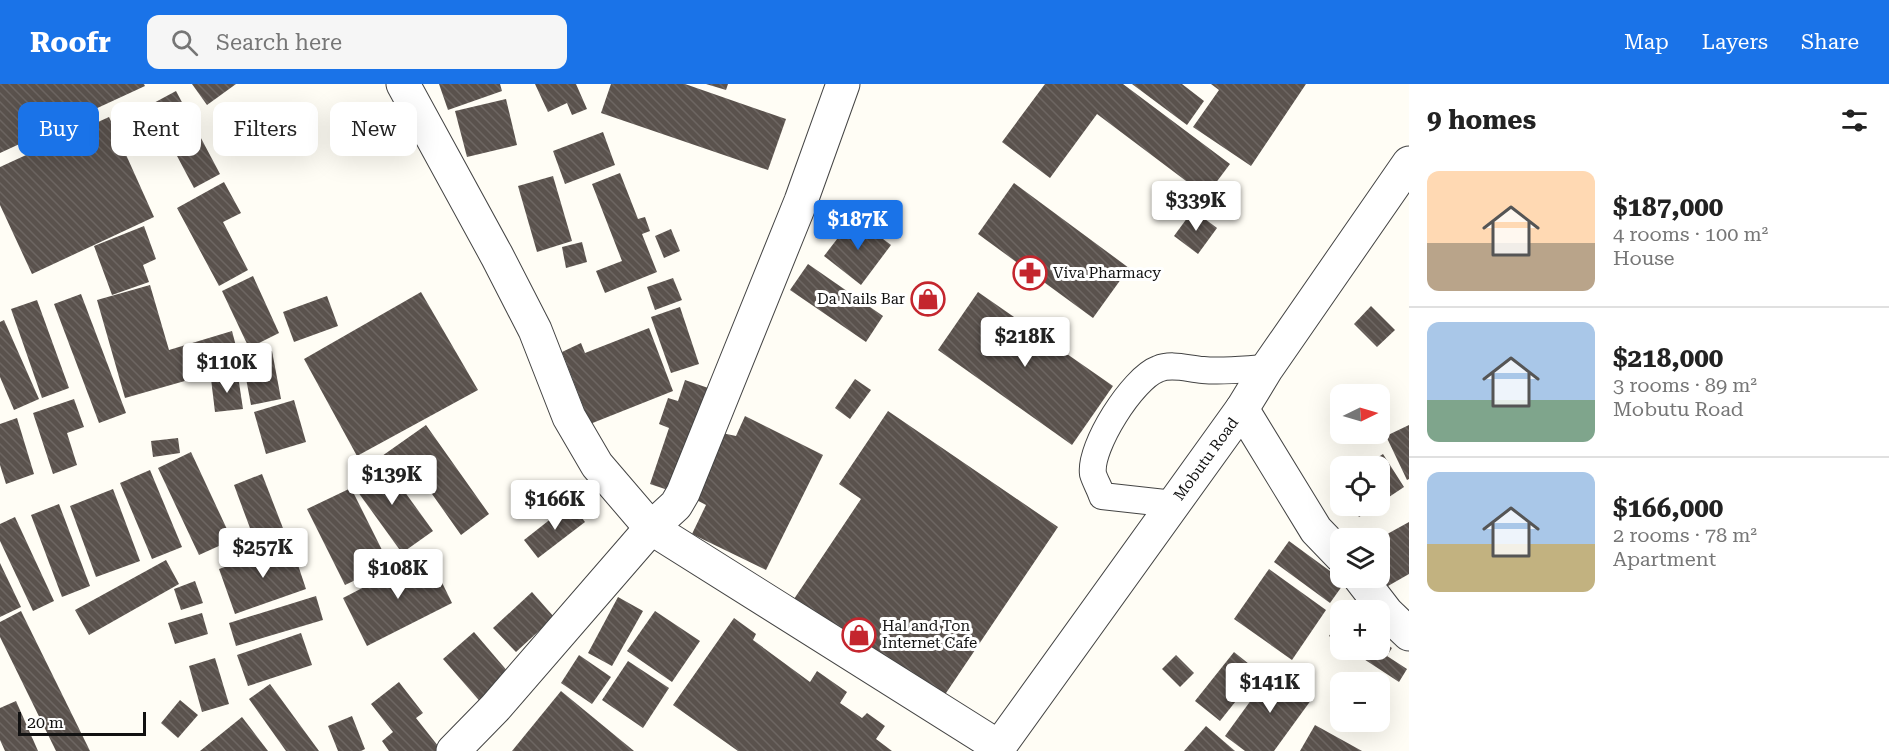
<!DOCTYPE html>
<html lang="en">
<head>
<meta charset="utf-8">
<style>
  :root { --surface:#fff; --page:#f6f6f6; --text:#222; --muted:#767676; --line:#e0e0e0; --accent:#1a73e8 }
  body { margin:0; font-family:"Roboto Serif",serif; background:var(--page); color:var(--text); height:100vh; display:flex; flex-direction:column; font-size:22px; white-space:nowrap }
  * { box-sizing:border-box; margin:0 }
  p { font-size:20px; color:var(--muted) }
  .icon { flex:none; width:33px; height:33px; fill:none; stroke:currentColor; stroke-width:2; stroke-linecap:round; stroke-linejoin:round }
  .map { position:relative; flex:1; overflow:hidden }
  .sheet { display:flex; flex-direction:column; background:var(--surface); width:480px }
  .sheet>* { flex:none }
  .hud { position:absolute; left:18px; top:18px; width:570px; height:54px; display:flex; gap:12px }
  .needle { width:39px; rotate:85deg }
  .fabs { position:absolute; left:1330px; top:300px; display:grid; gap:12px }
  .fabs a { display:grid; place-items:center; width:60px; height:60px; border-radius:12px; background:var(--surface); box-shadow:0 6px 24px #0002; font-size:30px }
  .scale { position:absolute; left:18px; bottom:15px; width:128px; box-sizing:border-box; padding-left:6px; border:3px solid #111; border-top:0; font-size:16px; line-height:21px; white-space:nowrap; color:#111; -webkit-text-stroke:4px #fff; paint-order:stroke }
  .price { position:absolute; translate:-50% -51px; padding:0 14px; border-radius:6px; background:#fff; color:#222; font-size:20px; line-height:39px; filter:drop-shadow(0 2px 3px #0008) }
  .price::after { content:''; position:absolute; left:50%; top:36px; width:18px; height:14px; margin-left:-9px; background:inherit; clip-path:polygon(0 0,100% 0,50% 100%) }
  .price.active { background:var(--accent); color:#fff }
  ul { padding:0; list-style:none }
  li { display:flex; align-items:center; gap:18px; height:150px; padding:0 18px }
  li+li { border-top:2px solid var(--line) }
  li span { display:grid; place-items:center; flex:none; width:168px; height:120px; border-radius:12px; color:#555 }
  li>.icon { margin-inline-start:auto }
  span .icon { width:72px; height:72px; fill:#fffc; stroke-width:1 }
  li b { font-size:26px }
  h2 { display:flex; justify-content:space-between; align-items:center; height:72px; padding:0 18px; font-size:26px }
  .tag { padding:0 21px; border-radius:12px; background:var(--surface); box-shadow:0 6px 24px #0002; font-size:21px; line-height:54px }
  .tag.active { background:var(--accent); color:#fff }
  header { display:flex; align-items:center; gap:36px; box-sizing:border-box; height:84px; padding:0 30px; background:var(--accent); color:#fff }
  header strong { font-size:28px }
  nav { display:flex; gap:33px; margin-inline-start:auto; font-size:21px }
  .search { width:420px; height:54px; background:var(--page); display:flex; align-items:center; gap:15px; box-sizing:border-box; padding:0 21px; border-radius:12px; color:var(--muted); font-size:22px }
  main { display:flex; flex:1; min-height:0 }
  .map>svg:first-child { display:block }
  .building { fill:url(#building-back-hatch) }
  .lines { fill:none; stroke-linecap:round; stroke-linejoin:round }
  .service-casing { stroke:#444; stroke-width:28 }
  .minor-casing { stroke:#444; stroke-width:35 }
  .tertiary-casing { stroke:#444; stroke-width:35 }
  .service { stroke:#fff; stroke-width:26 }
  .minor { stroke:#fff; stroke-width:33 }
  .tertiary { stroke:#fff; stroke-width:33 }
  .labels { text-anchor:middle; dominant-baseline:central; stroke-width:6; stroke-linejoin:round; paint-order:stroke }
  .poi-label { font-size:15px; fill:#111; stroke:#fff; text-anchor:start }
  .street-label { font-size:15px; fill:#111; stroke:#fff }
</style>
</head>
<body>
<header>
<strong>Roofr</strong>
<div class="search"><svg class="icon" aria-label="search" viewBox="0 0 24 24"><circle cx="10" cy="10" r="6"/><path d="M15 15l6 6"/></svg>Search here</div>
<nav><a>Map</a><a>Layers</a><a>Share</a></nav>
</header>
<main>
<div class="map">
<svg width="1409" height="667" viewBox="0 0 1409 667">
  <defs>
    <pattern id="building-back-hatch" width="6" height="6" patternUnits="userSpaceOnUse" patternTransform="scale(1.5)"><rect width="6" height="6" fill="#5a524d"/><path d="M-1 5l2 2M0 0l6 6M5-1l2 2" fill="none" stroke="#6d6662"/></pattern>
  </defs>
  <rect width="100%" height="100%" fill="#fffdf5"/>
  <g class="building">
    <path d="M0,0H144L145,2L0,69Z"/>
    <path d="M192,0H236L207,21Z"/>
    <path d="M439,0H500L502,7L448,26Z"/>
    <path d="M535,0H576L587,25L572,31L567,19L548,28Z"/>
    <path d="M611,0H685L786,35L768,86L601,29Z"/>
    <path d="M706,0H728L726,6Z"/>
    <path d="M1045,0H1123L1230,80L1206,112L1097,30L1050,94L1002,58Z"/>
    <path d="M1132,0H1182L1204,17L1187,41Z"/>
    <path d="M1211,0H1306L1251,82L1193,43L1219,6Z"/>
    <path d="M176,7L220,90L194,104L150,21Z"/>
    <path d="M506,15L517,61L467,73L455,27Z"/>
    <path d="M109,33L154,133L32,190L0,121V83Z"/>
    <path d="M603,48L615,81L565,100L553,67Z"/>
    <path d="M620,89L638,135L645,133L650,147L642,150L657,188L605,209L596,187L622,177L592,100Z"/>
    <path d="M553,92L572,157L537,168L518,102Z"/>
    <path d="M224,98L241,129L223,138L248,186L219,202L177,124Z"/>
    <path d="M1014,99L1129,184L1093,234L978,150Z"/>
    <path d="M1193,126L1217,144L1198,170L1174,152Z"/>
    <path d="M854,133L891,161L861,201L824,172Z"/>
    <path d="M144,142L156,175L143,181L149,198L112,211L94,162Z"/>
    <path d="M671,145L680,167L664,174L655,152Z"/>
    <path d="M582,158L587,178L566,184L562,163Z"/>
    <path d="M808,180L883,232L866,258L790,206Z"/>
    <path d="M253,192L279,249L249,264L222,207Z"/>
    <path d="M673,194L682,216L655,226L647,203Z"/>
    <path d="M150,201L169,266L232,247L241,281L125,314L97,216Z"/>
    <path d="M421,208L478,306L357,372L304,275Z"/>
    <path d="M978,208L1113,302L1072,361L938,266Z"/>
    <path d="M81,210L126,329L99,339L54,220Z"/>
    <path d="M327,212L338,242L294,258L283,228Z"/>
    <path d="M37,216L69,304L42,314L11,225Z"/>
    <path d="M1371,222L1395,246L1377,263L1354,240Z"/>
    <path d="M680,223L699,280L671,289L651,233Z"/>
    <path d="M4,236L39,315L14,326L0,293V238Z"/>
    <path d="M649,244L673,307L590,340L562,268L581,259L585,269Z"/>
    <path d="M272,267L281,315L251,321L242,273Z"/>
    <path d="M238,292L243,325L215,328L211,295Z"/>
    <path d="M855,295L871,306L850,335L835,324Z"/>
    <path d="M685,296L714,306L680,410L650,400L669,344L659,340L668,314L678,317Z"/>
    <path d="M74,315L84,343L67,349L77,381L53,390L33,329Z"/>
    <path d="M294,316L306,358L266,370L254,328Z"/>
    <path d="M888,327L1058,443L942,615L794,515L861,415L839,400Z"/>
    <path d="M745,332L823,371L766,486L692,450L706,421L691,413L722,349L736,352Z"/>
    <path d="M17,334L34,390L6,400L0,381V340Z"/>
    <path d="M426,341L489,430L461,451L420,393L405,404L382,372Z"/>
    <path d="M1409,341V395L1407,396L1386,352Z"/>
    <path d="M178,354L180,369L153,373L151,357Z"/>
    <path d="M191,368L232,456L199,471L158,384Z"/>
    <path d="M1383,370L1404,403L1380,419V382H1364Z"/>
    <path d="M381,375L433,447L402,469L350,397Z"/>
    <path d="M150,386L182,463L152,475L120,399Z"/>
    <path d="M262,390L286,452L257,463L234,401Z"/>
    <path d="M351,404L389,480L345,501L307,425Z"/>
    <path d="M113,405L140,477L96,493L70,422Z"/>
    <path d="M571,419L585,438L538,474L524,456Z"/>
    <path d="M59,420L90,502L62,513L31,431Z"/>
    <path d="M1352,422H1376L1359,433Z"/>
    <path d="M15,433L54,517L33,527L0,457V440Z"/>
    <path d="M1409,438V490L1381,506L1380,454Z"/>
    <path d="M1289,457L1345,498L1330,519L1274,478Z"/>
    <path d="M291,460L306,505L235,530L219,485Z"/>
    <path d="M428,470L452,519L367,562L343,514Z"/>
    <path d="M166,476L179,500L89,551L75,526Z"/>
    <path d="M0,479L21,523L0,533Z"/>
    <path d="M1269,485L1326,526L1292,576L1234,535Z"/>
    <path d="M195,497L203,519L181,526L174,505Z"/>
    <path d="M532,508L554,533L516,568L493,544Z"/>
    <path d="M316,512L323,536L236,562L229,539Z"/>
    <path d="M618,513L643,527L612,582L588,569Z"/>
    <path d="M21,527L90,667H56L0,553V538Z"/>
    <path d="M655,527L700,557L672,598L627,567Z"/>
    <path d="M202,529L208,550L175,560L168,539Z"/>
    <path d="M734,534L756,550L753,556L810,598L817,587L847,608L840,619L862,634L867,629L885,642L876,655L892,667H738L673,621Z"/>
    <path d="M1341,534V560L1329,552Z"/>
    <path d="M474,548L514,595L484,622L443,575Z"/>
    <path d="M301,549L312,581L248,602L237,571Z"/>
    <path d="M1380,556L1392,564L1387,572L1407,585L1399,598L1350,566H1380Z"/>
    <path d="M1234,568L1259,588L1220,637L1195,617Z"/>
    <path d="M579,571L611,593L592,620L561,599Z"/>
    <path d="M1176,571L1194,589L1180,603L1162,585Z"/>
    <path d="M215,574L229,620L202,628L189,582Z"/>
    <path d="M628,577L669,604L643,644L602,616Z"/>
    <path d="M1275,583L1314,612L1274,667H1245L1225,652Z"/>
    <path d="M399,598L423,629L416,634L442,667H389L382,657L393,648L371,620Z"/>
    <path d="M270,600L319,667H286L249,615Z"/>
    <path d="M561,607L634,667H512Z"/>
    <path d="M180,616L198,631L178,654L161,639Z"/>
    <path d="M16,617L38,667H5L0,656V624Z"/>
    <path d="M352,632L365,665L361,667H338L328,642Z"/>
    <path d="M242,633L268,667H200Z"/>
    <path d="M1315,641L1362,667H1300Z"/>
    <path d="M1206,642L1235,667H1184Z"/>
  </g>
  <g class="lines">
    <defs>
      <path id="service" d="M1174,420L1102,412C1100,405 1095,397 1093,390C1089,363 1133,294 1158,285C1172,279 1188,285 1203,286C1224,288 1246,285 1267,284"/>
      <g id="minor">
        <path d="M403,0L497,172L535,246L569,333L597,381L651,444L999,663"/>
        <path d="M1242,325L1316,446L1341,472"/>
        <path d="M1360,494L1387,529L1409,550"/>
        <path d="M453,667L495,624L651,444L676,421L683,409L801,117L843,0"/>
      </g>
      <path id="tertiary" d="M996,667L1242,325L1267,284L1409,79"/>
    </defs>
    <use href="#service" class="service-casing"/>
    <use href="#minor" class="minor-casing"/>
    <use href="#tertiary" class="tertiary-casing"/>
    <use href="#service" class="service"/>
    <use href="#minor" class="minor"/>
    <use href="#tertiary" class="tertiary"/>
  </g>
  <defs>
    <symbol id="pharmacy-ring" viewBox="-11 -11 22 22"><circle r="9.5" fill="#fff" stroke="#c4262e" stroke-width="1.5"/><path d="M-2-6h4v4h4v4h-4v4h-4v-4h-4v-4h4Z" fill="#c4262e"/></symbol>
    <symbol id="shop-ring" viewBox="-11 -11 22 22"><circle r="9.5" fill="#fff" stroke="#c4262e" stroke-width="1.5"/><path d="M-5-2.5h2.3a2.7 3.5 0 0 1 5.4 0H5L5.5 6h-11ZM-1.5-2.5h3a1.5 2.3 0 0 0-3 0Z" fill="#c4262e"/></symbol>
  </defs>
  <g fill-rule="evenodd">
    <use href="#pharmacy-ring" x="1011" y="170" width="38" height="38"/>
    <use href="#shop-ring" x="909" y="196" width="38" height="38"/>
    <use href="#shop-ring" x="840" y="532" width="38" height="38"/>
  </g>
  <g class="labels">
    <g class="poi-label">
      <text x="1053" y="189">Viva Pharmacy</text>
      <text x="905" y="215" text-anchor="end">Da Nails Bar</text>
      <text x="882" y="542">Hal and Ton<tspan x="882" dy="17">Internet Cafe</tspan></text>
    </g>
    <g class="street-label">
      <text transform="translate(1206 375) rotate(-54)">Mobutu Road</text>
    </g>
  </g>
</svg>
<div class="fabs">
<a><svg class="needle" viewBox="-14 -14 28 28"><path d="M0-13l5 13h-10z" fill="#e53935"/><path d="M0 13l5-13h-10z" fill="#767676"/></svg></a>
<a><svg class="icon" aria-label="locate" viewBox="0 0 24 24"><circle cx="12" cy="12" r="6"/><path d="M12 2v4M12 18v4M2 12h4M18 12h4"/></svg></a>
<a><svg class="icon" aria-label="layers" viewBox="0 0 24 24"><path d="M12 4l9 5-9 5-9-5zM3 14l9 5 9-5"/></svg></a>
<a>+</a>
<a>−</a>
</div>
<div class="scale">20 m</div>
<b class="price" style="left:1196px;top:148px">$339K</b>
<b class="price active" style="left:858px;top:167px">$187K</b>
<b class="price" style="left:1025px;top:284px">$218K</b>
<b class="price" style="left:227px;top:310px">$110K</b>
<b class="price" style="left:392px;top:422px">$139K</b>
<b class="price" style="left:555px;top:447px">$166K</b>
<b class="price" style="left:263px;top:495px">$257K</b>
<b class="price" style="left:398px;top:516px">$108K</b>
<b class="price" style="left:1270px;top:630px">$141K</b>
<div class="hud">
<a class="tag active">Buy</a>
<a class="tag">Rent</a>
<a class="tag">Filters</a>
<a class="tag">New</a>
</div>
</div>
<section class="sheet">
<h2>9 homes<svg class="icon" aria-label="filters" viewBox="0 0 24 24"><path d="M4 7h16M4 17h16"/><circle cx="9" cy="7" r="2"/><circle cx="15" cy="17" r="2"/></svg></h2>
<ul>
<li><span style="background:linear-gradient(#ffd9b3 60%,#b9a48a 0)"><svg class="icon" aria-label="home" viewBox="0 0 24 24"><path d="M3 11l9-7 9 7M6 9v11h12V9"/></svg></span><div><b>$187,000</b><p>4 rooms · 100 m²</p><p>House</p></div></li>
<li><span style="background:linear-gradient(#a9c7e8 65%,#7fa58c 0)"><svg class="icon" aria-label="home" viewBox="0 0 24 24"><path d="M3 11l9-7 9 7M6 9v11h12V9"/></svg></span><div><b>$218,000</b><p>3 rooms · 89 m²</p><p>Mobutu Road</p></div></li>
<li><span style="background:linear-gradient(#a9c7e8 60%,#c2b280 0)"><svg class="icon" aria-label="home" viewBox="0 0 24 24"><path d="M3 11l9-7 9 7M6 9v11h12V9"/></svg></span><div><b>$166,000</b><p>2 rooms · 78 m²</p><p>Apartment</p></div></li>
</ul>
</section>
</main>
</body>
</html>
